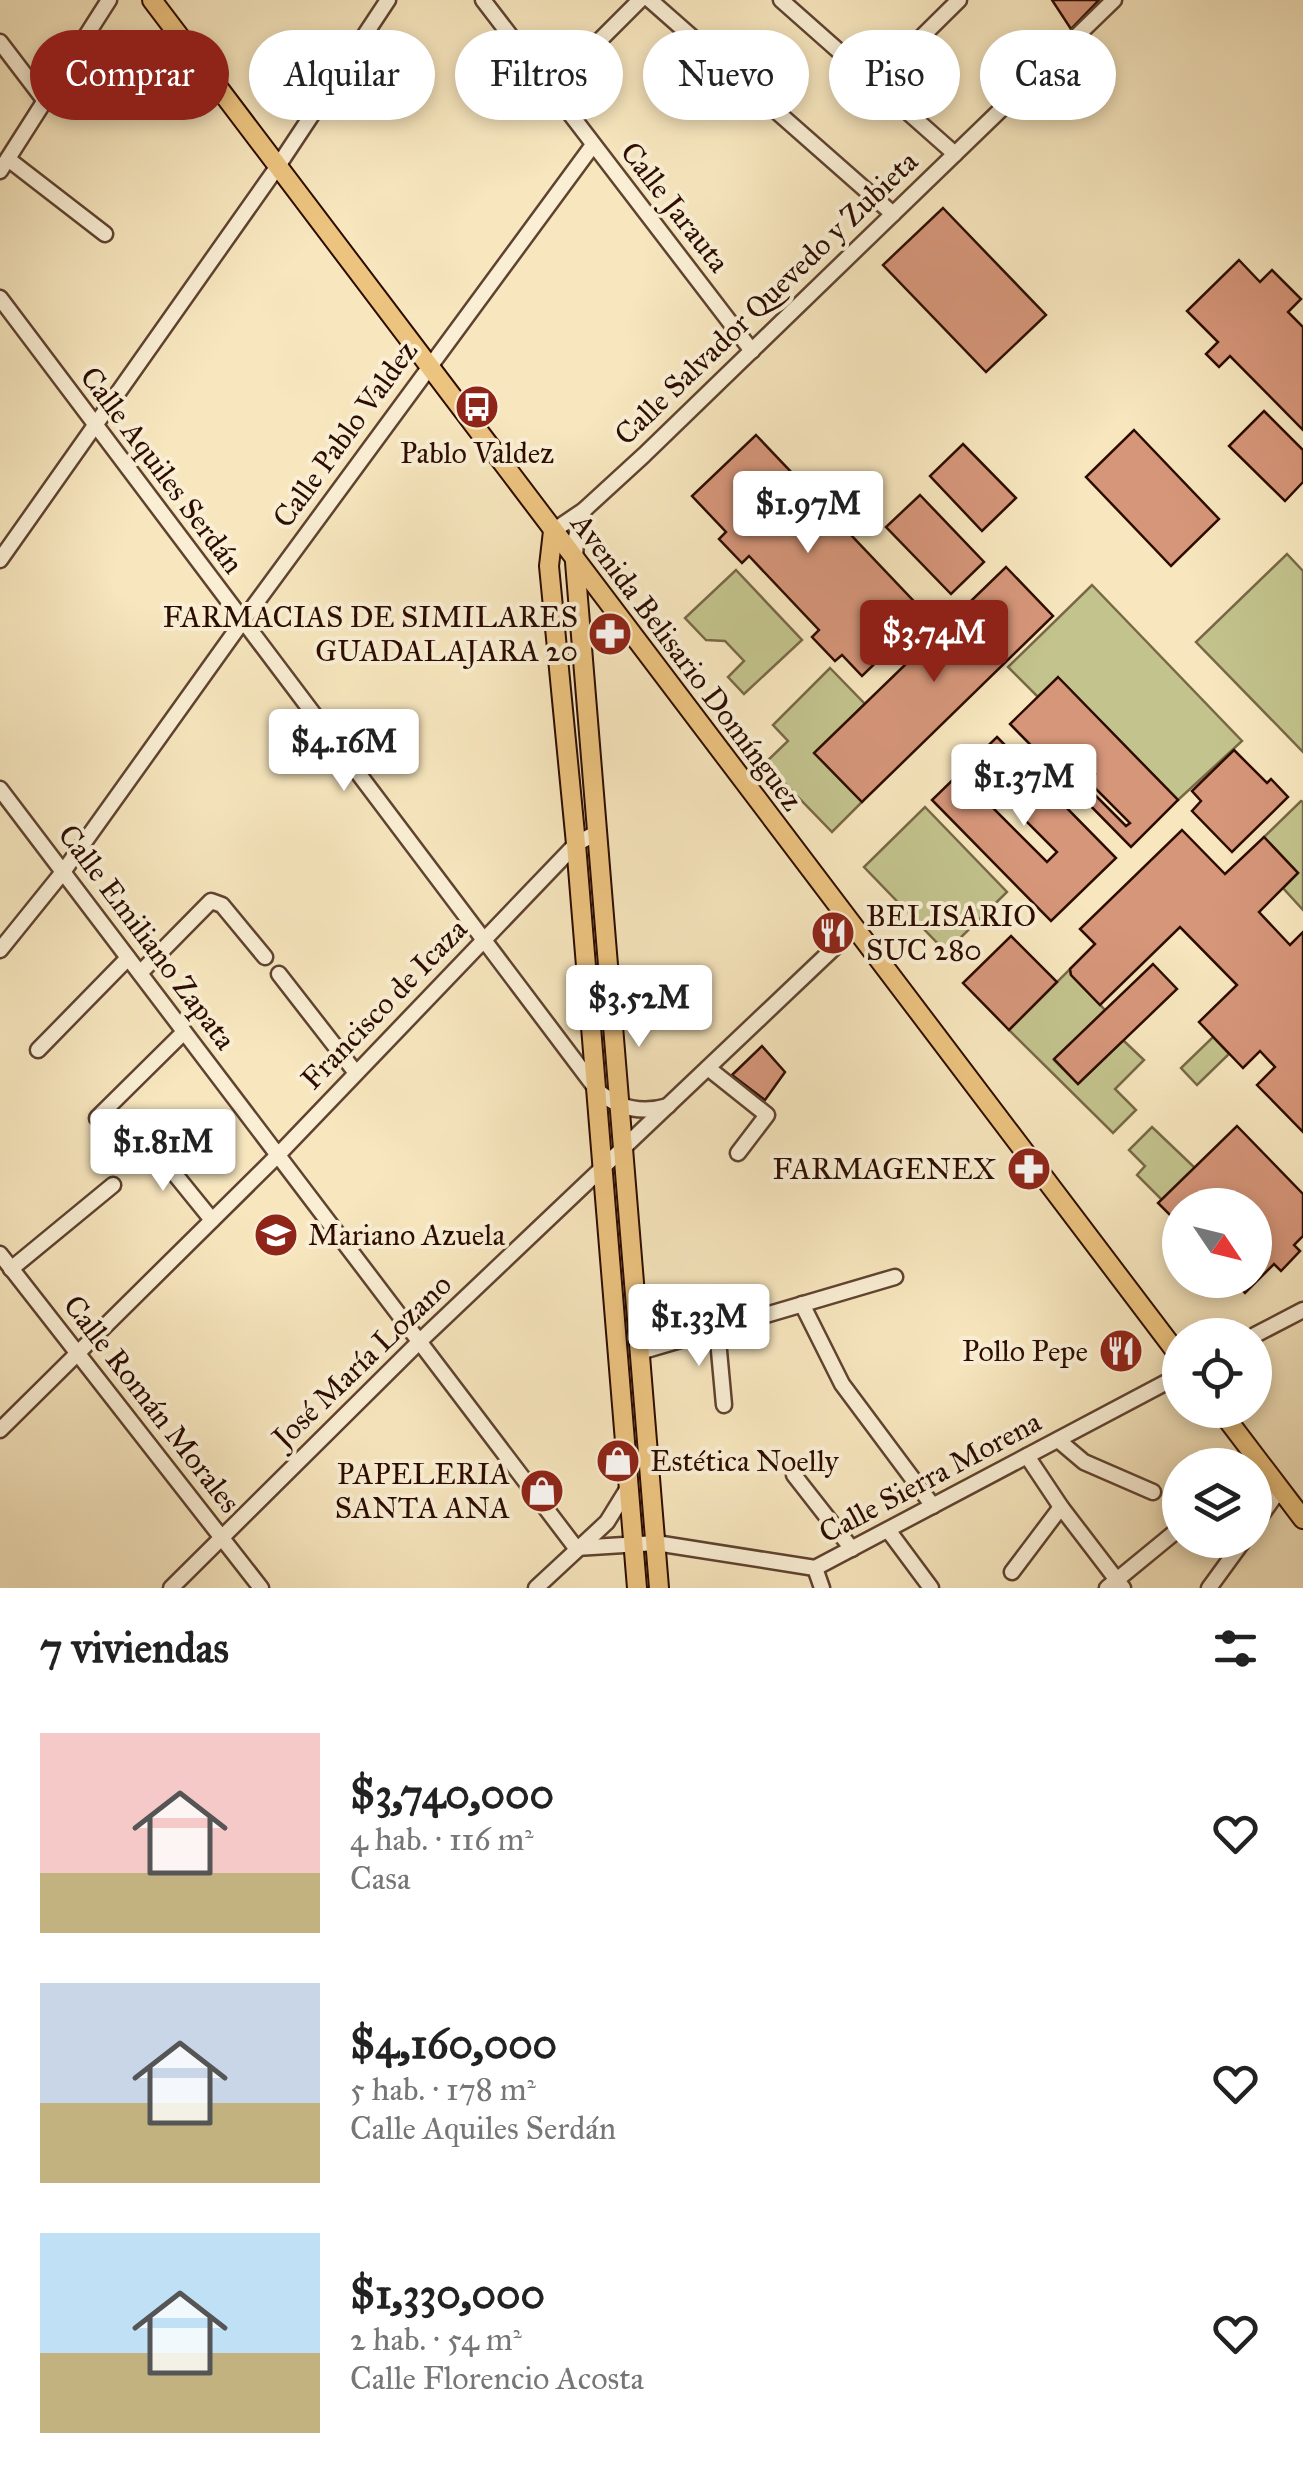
<!DOCTYPE html>
<html lang="es">
<head>
<meta charset="utf-8">
<style>
  :root { --surface:#fff; --page:#f2f2f2; --text:#222; --muted:#767676; --accent:#8f2418 }
  body { margin:0; font-family:"IM FELL Great Primer",serif; background:var(--page); color:var(--text); height:100vh; display:flex; flex-direction:column; font-size:38px; white-space:nowrap }
  * { box-sizing:border-box; margin:0 }
  p { font-size:32px; color:var(--muted) }
  .icon { flex:none; width:55px; height:55px; fill:none; stroke:currentColor; stroke-width:2; stroke-linecap:round; stroke-linejoin:round }
  .map { position:relative; height:1588px; overflow:hidden }
  .sheet { display:flex; flex-direction:column; background:var(--surface); flex:1 }
  .sheet>* { flex:none }
  .banner { position:absolute; left:30px; top:30px; width:1245px; height:90px; display:flex; gap:20px }
  .needle { width:65px; rotate:125deg }
  .buttons { position:absolute; left:1162px; top:1188px; display:grid; gap:20px }
  .buttons a { display:grid; place-items:center; width:110px; height:110px; border-radius:50%; background:var(--surface); box-shadow:0 5px 15px #0003; font-size:50px }
  .price { position:absolute; translate:-50% -85px; padding:0 22px; border-radius:10px; background:#fff; color:#222; font-size:32px; line-height:65px; filter:drop-shadow(0 2px 5px #0008) }
  .price::after { content:''; position:absolute; left:50%; top:60px; width:30px; height:22px; margin-left:-15px; background:inherit; clip-path:polygon(0 0,100% 0,50% 100%) }
  .price.active { background:var(--accent); color:#fff }
  ul { padding:0; list-style:none }
  li { display:flex; align-items:center; gap:30px; height:250px; padding:0 40px }
  li span { display:grid; place-items:center; flex:none; width:280px; height:200px; border-radius:0px; color:#555 }
  li>.icon { margin-inline-start:auto }
  span .icon { width:120px; height:120px; fill:#fffc; stroke-width:1 }
  li b { font-size:42px }
  h2 { display:flex; justify-content:space-between; align-items:center; height:120px; padding:0 40px; font-size:42px }
  .chip { padding:0 35px; border-radius:45px; background:var(--surface); box-shadow:0 5px 15px #0003; font-size:35px; line-height:90px }
  .chip.active { background:var(--accent); color:#fff }
  .map>svg:first-child { display:block }
  .green { fill:#c3c38d; stroke:#786846; stroke-width:2.5 }
  .building { fill:#d6967a; stroke:#2c0c00; stroke-width:2.5; fill-rule:evenodd }
  .lines { fill:none; stroke-linecap:round; stroke-linejoin:round }
  .minor-casing { stroke:#5f4230; stroke-width:19 }
  .major-casing { stroke:#2c0c00; stroke-width:22 }
  .minor { stroke:#faefd5; stroke-width:14 }
  .major { stroke:#ecc37f; stroke-width:18 }
  .labels { text-anchor:middle; dominant-baseline:central; stroke-width:8; stroke-linejoin:round; paint-order:stroke }
  .street-label { font-size:30px; fill:#2c0c00; stroke:#faefd5 }
  .poi-label { font-size:30px; fill:#2c0c00; stroke:#faefd5; text-anchor:end }
</style>
</head>
<body>
<div class="map">
<svg width="1303" height="1588" viewBox="0 0 1303 1588">
  <rect width="100%" height="100%" fill="#f7e6be"/>
  <filter id="stains"><feTurbulence type="fractalNoise" baseFrequency=".002" numOctaves="4"/><feColorMatrix values="0 0 0 0 .2 0 0 0 0 .09 0 0 0 0 .02 0 0 0 .5 -.17"/></filter>
  <radialGradient id="worn" r=".72"><stop offset=".6" stop-color="#630" stop-opacity="0"/><stop offset="1" stop-color="#630" stop-opacity=".3"/></radialGradient>
  <g class="green">
    <path d="M1287,554L1303,571V752L1196,642Z"/>
    <path d="M736,570L802,640L744,694L728,677L744,661L725,641L706,640L685,618Z"/>
    <path d="M1092,585L1242,741L1178,800L1058,678L1038,697L1008,667Z"/>
    <path d="M830,668L865,704L815,753L862,802L832,832L765,763L788,741L773,725Z"/>
    <path d="M1301,801L1303,802V910L1283,888L1298,873L1264,837Z"/>
    <path d="M925,807L1007,892L946,952L864,867Z"/>
    <path d="M1070,969L1071,975L1105,1010L1054,1060L1078,1084L1123,1040L1144,1060L1115,1089L1136,1110L1113,1133L1009,1030Z"/>
    <path d="M1213,1037L1229,1054L1197,1085L1181,1068Z"/>
    <path d="M1152,1127L1195,1168L1162,1200L1137,1175L1145,1166L1129,1150Z"/>
  </g>
  <g class="building">
    <path d="M1052,0H1099L1071,29Z"/>
    <path d="M943,208L1046,315L986,372L883,265Z"/>
    <path d="M1239,260L1260,282L1272,270L1301,299L1288,312L1303,327V430L1230,356L1219,367L1206,354L1218,342L1187,311Z"/>
    <path d="M1264,411L1303,450V482L1285,501L1229,446Z"/>
    <path d="M1134,430L1219,519L1171,566L1086,477Z"/>
    <path d="M756,435L926,614L862,676L842,655L835,661L812,637L819,630L749,556L742,563L719,539L726,532L692,496Z"/>
    <path d="M963,444L1016,498L982,531L930,476Z"/>
    <path d="M920,495L984,562L951,594L886,527Z"/>
    <path d="M1006,567L1053,616L862,802L814,753Z"/>
    <path d="M1058,677L1178,800L1131,847L1010,724ZM1083,763L1095,774L1088,781L1130,823L1126,826L1073,773Z"/>
    <path d="M997,737L1116,858L1051,921L932,800ZM993,788L1057,852L1047,862L983,798Z"/>
    <path d="M1234,750L1267,783L1271,779L1288,797L1232,852L1192,811L1201,801L1192,791Z"/>
    <path d="M1182,830L1225,874L1264,837L1298,873L1259,912L1290,945L1303,932V1132L1257,1085L1275,1067L1260,1051L1243,1068L1199,1022L1237,985L1180,927L1100,1005L1071,975L1070,969L1095,944L1080,929Z"/>
    <path d="M1011,936L1057,982L1009,1030L963,983Z"/>
    <path d="M1153,964L1177,989L1078,1084L1054,1059Z"/>
    <path d="M762,1046L785,1072L765,1100L732,1075Z"/>
    <path d="M1237,1126L1303,1194V1236L1294,1245L1300,1251L1281,1271L1274,1264L1245,1293L1233,1280H1255V1205H1180V1225L1158,1203Z"/>
  </g>
  <g class="lines">
    <defs>
      <g id="minor">
        <path d="M483,0L752,351"/>
        <path d="M650,0L893,214"/>
        <path d="M781,0L955,154"/>
        <path d="M0,42L45,101"/>
        <path d="M875,83L959,0"/>
        <path d="M551,89L640,0"/>
        <path d="M8,159L105,234"/>
        <path d="M0,171L109,0"/>
        <path d="M0,298L597,1090C618,1109 641,1114 668,1106"/>
        <path d="M553,531L584,510L644,455L1114,0"/>
        <path d="M0,560L278,166L388,0"/>
        <path d="M575,561L576,537L584,510"/>
        <path d="M0,789L576,1548"/>
        <path d="M0,950L63,872L242,622L593,145"/>
        <path d="M140,973L211,901L222,905L265,957"/>
        <path d="M279,974L356,1073"/>
        <path d="M38,1050L128,958"/>
        <path d="M708,1068L767,1115L738,1153"/>
        <path d="M97,1118L184,1032"/>
        <path d="M148,1141L212,1220"/>
        <path d="M0,1254L261,1588"/>
        <path d="M11,1269L113,1185"/>
        <path d="M802,1304L842,1384L933,1506"/>
        <path d="M717,1329L724,1405"/>
        <path d="M1255,1335L1303,1310"/>
        <path d="M640,1352L895,1277"/>
        <path d="M0,1430L278,1155L576,844L598,832"/>
        <path d="M1058,1440L1084,1462L1153,1492"/>
        <path d="M1027,1456L1061,1507L1123,1588"/>
        <path d="M794,1475L852,1549"/>
        <path d="M1255,1524L1280,1489"/>
        <path d="M888,1530L931,1588"/>
        <path d="M576,1548L656,1543L815,1568L1180,1375"/>
        <path d="M815,1568L822,1588"/>
        <path d="M1012,1572L1061,1507"/>
        <path d="M171,1588L421,1340L855,928"/>
        <path d="M536,1588L607,1522L628,1488"/>
        <path d="M1107,1588L1180,1528"/>
        <path d="M1209,1588L1244,1540"/>
      </g>
      <g id="major">
        <path d="M152,0L1180,1357"/>
        <path d="M553,531L549,566L576,844L637,1588"/>
        <path d="M575,562L659,1588"/>
        <path d="M1220,1410L1303,1519"/>
      </g>
    </defs>
    <use href="#minor" class="minor-casing"/>
    <use href="#major" class="major-casing"/>
    <use href="#minor" class="minor"/>
    <use href="#major" class="major"/>
  </g>
  <defs>
    <symbol id="bus-disc" viewBox="-11 -11 22 22"><circle r="9.5" fill="#8f2418" stroke="#faefd5"/><path d="M-5-6H5V4H4V6H2V4H-2V6H-4V4H-5ZM-3.5-4V0h7V-4ZM-3.5 1.2v1.5H-2V1.2ZM2 1.2v1.5H3.5V1.2Z" fill="#fff"/></symbol>
    <symbol id="pharmacy-disc" viewBox="-11 -11 22 22"><circle r="9.5" fill="#8f2418" stroke="#faefd5"/><path d="M-2-6h4v4h4v4h-4v4h-4v-4h-4v-4h4Z" fill="#fff"/></symbol>
    <symbol id="restaurant-disc" viewBox="-11 -11 22 22"><circle r="9.5" fill="#8f2418" stroke="#faefd5"/><path d="M-5-6h1v4h1v-4h1v4h1v-4h1v5L-1.5 .5V6h-2V.5L-5-1ZM5-6V6H3V1.5H1.5Q1.5-4 5-6Z" fill="#fff"/></symbol>
    <symbol id="school-disc" viewBox="-11 -11 22 22"><circle r="9.5" fill="#8f2418" stroke="#faefd5"/><path d="M0-5L7-2L0 1L-7-2ZM-4 1L0 2.5L4 1V4Q0 6-4 4Z" fill="#fff"/></symbol>
    <symbol id="shop-disc" viewBox="-11 -11 22 22"><circle r="9.5" fill="#8f2418" stroke="#faefd5"/><path d="M-5-2.5h2.3a2.7 3.5 0 0 1 5.4 0H5L5.5 6h-11ZM-1.5-2.5h3a1.5 2.3 0 0 0-3 0Z" fill="#fff"/></symbol>
  </defs>
  <g fill-rule="evenodd">
    <use href="#bus-disc" x="452" y="382" width="50" height="50"/>
    <use href="#pharmacy-disc" x="585" y="609" width="50" height="50"/>
    <use href="#restaurant-disc" x="808" y="908" width="50" height="50"/>
    <use href="#pharmacy-disc" x="1004" y="1144" width="50" height="50"/>
    <use href="#school-disc" x="251" y="1210" width="50" height="50"/>
    <use href="#restaurant-disc" x="1096" y="1326" width="50" height="50"/>
    <use href="#shop-disc" x="593" y="1436" width="50" height="50"/>
    <use href="#shop-disc" x="517" y="1466" width="50" height="50"/>
  </g>
  <g class="labels">
    <g class="street-label">
      <text transform="translate(675 207) rotate(52)">Calle Jarauta</text>
      <text transform="translate(766 298) rotate(-44)">Calle Salvador Quevedo y Zubieta</text>
      <text transform="translate(345 434) rotate(-54)">Calle Pablo Valdez</text>
      <text transform="translate(162 470) rotate(53)">Calle Aquiles Serdán</text>
      <text transform="translate(687 662) rotate(53)">Avenida Belisario Domínguez</text>
      <text transform="translate(147 937) rotate(53)">Calle Emiliano Zapata</text>
      <text transform="translate(384 1004) rotate(-46)">Francisco de Icaza</text>
      <text transform="translate(362 1361) rotate(-44)">José María Lozano</text>
      <text transform="translate(152 1404) rotate(52)">Calle Román Morales</text>
      <text transform="translate(930 1477) rotate(-28)">Calle Sierra Morena</text>
    </g>
    <g class="poi-label">
      <text x="477" y="453" text-anchor="middle">Pablo Valdez</text>
      <text x="578" y="617">FARMACIAS DE SIMILARES<tspan x="578" dy="34">GUADALAJARA 20</tspan></text>
      <text x="866" y="916" text-anchor="start">BELISARIO<tspan x="866" dy="34">SUC 280</tspan></text>
      <text x="996" y="1169">FARMAGENEX</text>
      <text x="308" y="1235" text-anchor="start">Mariano Azuela</text>
      <text x="1088" y="1351">Pollo Pepe</text>
      <text x="650" y="1461" text-anchor="start">Estética Noelly</text>
      <text x="510" y="1474">PAPELERIA<tspan x="510" dy="34">SANTA ANA</tspan></text>
    </g>
  </g>
  <rect width="100%" height="100%" filter="url(#stains)"/>
  <rect width="100%" height="100%" fill="url(#worn)"/>
</svg>
<div class="buttons">
<a><svg class="needle" viewBox="-14 -14 28 28"><path d="M0-13l5 13h-10z" fill="#e53935"/><path d="M0 13l5-13h-10z" fill="#767676"/></svg></a>
<a><svg class="icon" aria-label="locate" viewBox="0 0 24 24"><circle cx="12" cy="12" r="6"/><path d="M12 2v4M12 18v4M2 12h4M18 12h4"/></svg></a>
<a><svg class="icon" aria-label="layers" viewBox="0 0 24 24"><path d="M12 4l9 5-9 5-9-5zM3 14l9 5 9-5"/></svg></a>
</div>
<b class="price" style="left:808px;top:556px">$1.97M</b>
<b class="price active" style="left:934px;top:685px">$3.74M</b>
<b class="price" style="left:344px;top:794px">$4.16M</b>
<b class="price" style="left:1024px;top:829px">$1.37M</b>
<b class="price" style="left:639px;top:1050px">$3.52M</b>
<b class="price" style="left:163px;top:1194px">$1.81M</b>
<b class="price" style="left:699px;top:1369px">$1.33M</b>
<div class="banner">
<a class="chip active">Comprar</a>
<a class="chip">Alquilar</a>
<a class="chip">Filtros</a>
<a class="chip">Nuevo</a>
<a class="chip">Piso</a>
<a class="chip">Casa</a>
</div>
</div>
<section class="sheet">
<h2>7 viviendas<svg class="icon" aria-label="filters" viewBox="0 0 24 24"><path d="M4 7h16M4 17h16"/><circle cx="9" cy="7" r="2"/><circle cx="15" cy="17" r="2"/></svg></h2>
<ul>
<li><span style="background:linear-gradient(#f6c9c9 70%,#c2b280 0)"><svg class="icon" aria-label="home" viewBox="0 0 24 24"><path d="M3 11l9-7 9 7M6 9v11h12V9"/></svg></span><div><b>$3,740,000</b><p>4 hab. · 116 m²</p><p>Casa</p></div><svg class="icon" aria-label="heart" viewBox="0 0 24 24"><path d="M12 20l-8-8c-3-5 5-10 8-4 3-6 11-1 8 4z"/></svg></li>
<li><span style="background:linear-gradient(#c9d6e8 60%,#c2b280 0)"><svg class="icon" aria-label="home" viewBox="0 0 24 24"><path d="M3 11l9-7 9 7M6 9v11h12V9"/></svg></span><div><b>$4,160,000</b><p>5 hab. · 178 m²</p><p>Calle Aquiles Serdán</p></div><svg class="icon" aria-label="heart" viewBox="0 0 24 24"><path d="M12 20l-8-8c-3-5 5-10 8-4 3-6 11-1 8 4z"/></svg></li>
<li><span style="background:linear-gradient(#bfe0f5 60%,#c2b280 0)"><svg class="icon" aria-label="home" viewBox="0 0 24 24"><path d="M3 11l9-7 9 7M6 9v11h12V9"/></svg></span><div><b>$1,330,000</b><p>2 hab. · 54 m²</p><p>Calle Florencio Acosta</p></div><svg class="icon" aria-label="heart" viewBox="0 0 24 24"><path d="M12 20l-8-8c-3-5 5-10 8-4 3-6 11-1 8 4z"/></svg></li>
</ul>
</section>
</body>
</html>
